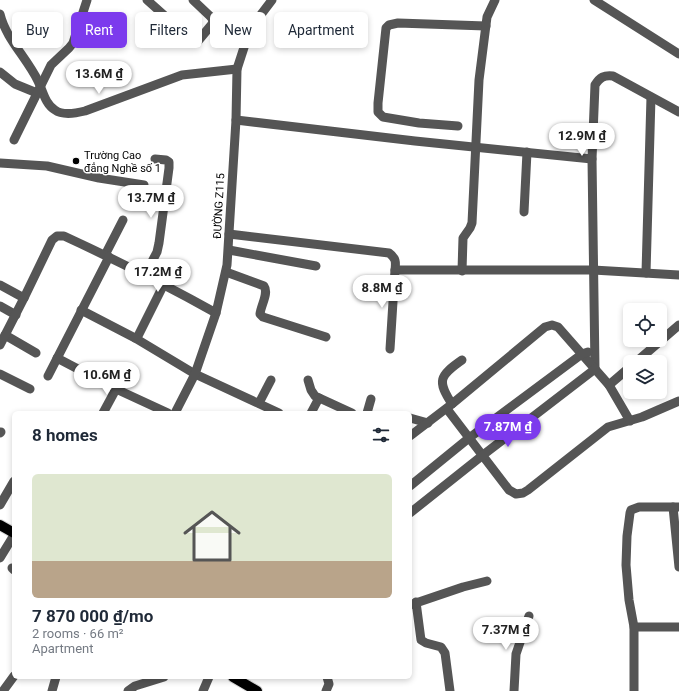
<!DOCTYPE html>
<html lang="en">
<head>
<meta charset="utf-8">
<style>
  :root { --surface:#fff; --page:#f2f2f3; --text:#1f2937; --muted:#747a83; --line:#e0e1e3; --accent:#7c3aed }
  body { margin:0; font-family:Roboto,sans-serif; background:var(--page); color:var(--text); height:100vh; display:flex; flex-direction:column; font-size:15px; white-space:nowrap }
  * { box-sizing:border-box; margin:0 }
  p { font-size:13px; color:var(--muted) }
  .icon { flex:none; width:22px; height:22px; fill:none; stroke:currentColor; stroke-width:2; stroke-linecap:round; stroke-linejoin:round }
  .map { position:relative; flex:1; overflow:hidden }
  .details { position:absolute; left:12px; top:411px; width:400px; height:268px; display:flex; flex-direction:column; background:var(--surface); border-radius:6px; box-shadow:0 2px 6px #0003 }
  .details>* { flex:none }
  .guide { position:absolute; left:12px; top:12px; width:400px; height:36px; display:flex; gap:8px }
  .fabs { position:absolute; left:623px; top:303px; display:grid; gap:8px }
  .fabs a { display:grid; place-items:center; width:44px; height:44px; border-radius:6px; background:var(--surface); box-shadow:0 2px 6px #0003; font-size:20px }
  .price { position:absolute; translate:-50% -34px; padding:0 9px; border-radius:14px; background:#fff; color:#222; font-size:13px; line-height:26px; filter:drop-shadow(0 1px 2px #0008) }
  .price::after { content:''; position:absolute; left:50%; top:24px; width:12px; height:9px; margin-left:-6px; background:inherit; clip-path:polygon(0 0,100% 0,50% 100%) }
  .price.current { background:var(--accent); color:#fff }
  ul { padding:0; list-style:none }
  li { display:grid; align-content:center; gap:8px; height:212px; padding:0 20px }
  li+li { border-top:1px solid var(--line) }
  li span { display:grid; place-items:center; height:124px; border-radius:6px; color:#555 }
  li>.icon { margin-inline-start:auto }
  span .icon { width:72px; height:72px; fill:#fffc; stroke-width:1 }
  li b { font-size:17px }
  h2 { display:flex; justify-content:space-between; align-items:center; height:48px; padding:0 20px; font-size:17px }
  .chip { padding:0 14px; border-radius:6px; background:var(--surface); box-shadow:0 2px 6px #0003; font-size:14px; line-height:36px }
  .chip.current { background:var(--accent); color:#fff }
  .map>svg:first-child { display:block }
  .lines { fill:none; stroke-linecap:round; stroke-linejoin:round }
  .major-casing { stroke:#dbdbdb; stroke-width:12 }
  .minor { stroke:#555; stroke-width:9 }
  .major { stroke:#000; stroke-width:10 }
  .poi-dot { fill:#000; stroke:#fff; stroke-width:1.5 }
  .labels { text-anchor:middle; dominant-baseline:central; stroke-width:3; stroke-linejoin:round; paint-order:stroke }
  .poi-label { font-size:11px; fill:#000; stroke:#fff; text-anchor:start }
  .street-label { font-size:11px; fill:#000; stroke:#fff }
</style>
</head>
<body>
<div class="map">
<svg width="679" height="691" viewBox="0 0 679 691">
  <rect width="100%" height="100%" fill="#fff"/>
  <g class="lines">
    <defs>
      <g id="major">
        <path d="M0,525L14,533"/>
        <path d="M233,677L257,691"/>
      </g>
    </defs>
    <use href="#major" class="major-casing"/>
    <g class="minor">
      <path d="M147,0L193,41H198L213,23L212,18"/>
      <path d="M193,0L212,18L245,42"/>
      <path d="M594,0L679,54"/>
      <path d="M0,14C6,39 27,58 38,81C43,91 45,104 55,110C63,116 77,113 85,111L182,75L237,69"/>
      <path d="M0,72L15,84L37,93"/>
      <path d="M236,120L415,141L592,159"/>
      <path d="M458,126L419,123L383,117L378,112V103L386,28L389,25L398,23L486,26"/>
      <path d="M14,140L51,65L69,48L73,43L87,0"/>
      <path d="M0,163L47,166L99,178L144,185"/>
      <path d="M524,212L527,152"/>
      <path d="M229,234L389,253C396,258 396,262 395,270H593L679,275"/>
      <path d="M229,250L316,266"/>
      <path d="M105,255L123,220"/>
      <path d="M462,271L463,238L470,228L472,223L479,80L487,17L495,0"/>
      <path d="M226,272L264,286C269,293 261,305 260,314L263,317L326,337"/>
      <path d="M646,273L651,97"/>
      <path d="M145,275L157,252L159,243L169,168V162L166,160L155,159"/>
      <path d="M0,285L24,298"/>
      <path d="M0,306L16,315"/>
      <path d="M81,310L135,338L138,336L164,284"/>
      <path d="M5,335L36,353"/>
      <path d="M135,338L195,374L279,413"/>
      <path d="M0,345L24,298L52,240L57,236H64C116,260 166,285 216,313"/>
      <path d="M390,349L395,270"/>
      <path d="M57,358L116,389L168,413"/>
      <path d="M636,362L679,325"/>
      <path d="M595,369L592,159L595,85C600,77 604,75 613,76L679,112"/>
      <path d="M0,374L30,389"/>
      <path d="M48,376L109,257"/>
      <path d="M308,380L311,390L315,396L352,413"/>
      <path d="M609,385L630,367"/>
      <path d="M259,403L271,380"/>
      <path d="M452,404C437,381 439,376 462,360"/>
      <path d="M447,409L509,490L516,494L523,493L528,490L608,427L642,417L679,401"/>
      <path d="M103,413L116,389"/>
      <path d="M175,413L195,374L216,313L227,265L236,120L237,69L250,29L272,0"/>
      <path d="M311,413L319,398"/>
      <path d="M367,413L371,399"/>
      <path d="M410,418L428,423"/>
      <path d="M0,433L1,432"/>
      <path d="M410,436L452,404L545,327L552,325L558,327L609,385L630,421"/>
      <path d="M410,486L469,438L582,354L588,352"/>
      <path d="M0,505L14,481"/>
      <path d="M673,507L679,567"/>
      <path d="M410,513L483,455L595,369"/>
      <path d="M0,558L14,535"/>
      <path d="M12,568L14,570"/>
      <path d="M416,602L421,640L426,643L441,647L445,653L450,691"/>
      <path d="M410,605L463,587L487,581"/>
      <path d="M634,627H679"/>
      <path d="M3,691L14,676"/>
      <path d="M52,691L56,677"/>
      <path d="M128,691L135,686L164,677"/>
      <path d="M203,691L209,677"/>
      <path d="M326,691L329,684L327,677"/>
      <path d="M514,691L516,654L529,616"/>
      <path d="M634,691V627L629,600L626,565L627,536L630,513L631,510L639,507H679"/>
    </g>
    <use href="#major" class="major"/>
  </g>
  <circle class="poi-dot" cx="76" cy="161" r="4"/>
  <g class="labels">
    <g class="poi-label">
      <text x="84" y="155">Trường Cao<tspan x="84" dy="13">đẳng Nghề số 1</tspan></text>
    </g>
    <g class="street-label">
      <text transform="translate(219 206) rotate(-87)">ĐƯỜNG Z115</text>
    </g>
  </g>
</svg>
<div class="fabs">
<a><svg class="icon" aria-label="locate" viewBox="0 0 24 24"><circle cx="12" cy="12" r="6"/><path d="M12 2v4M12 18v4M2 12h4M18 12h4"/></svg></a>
<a><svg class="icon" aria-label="layers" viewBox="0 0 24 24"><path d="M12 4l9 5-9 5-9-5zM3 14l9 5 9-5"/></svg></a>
</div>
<b class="price" style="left:99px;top:95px">13.6M ₫</b>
<b class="price" style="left:582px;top:157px">12.9M ₫</b>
<b class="price" style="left:151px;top:219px">13.7M ₫</b>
<b class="price" style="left:158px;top:293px">17.2M ₫</b>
<b class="price" style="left:382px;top:309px">8.8M ₫</b>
<b class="price" style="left:107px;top:396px">10.6M ₫</b>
<b class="price current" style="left:508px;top:448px">7.87M ₫</b>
<b class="price" style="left:506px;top:651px">7.37M ₫</b>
<div class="guide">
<a class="chip">Buy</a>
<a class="chip current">Rent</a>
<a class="chip">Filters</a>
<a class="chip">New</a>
<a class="chip">Apartment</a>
</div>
<section class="details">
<h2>8 homes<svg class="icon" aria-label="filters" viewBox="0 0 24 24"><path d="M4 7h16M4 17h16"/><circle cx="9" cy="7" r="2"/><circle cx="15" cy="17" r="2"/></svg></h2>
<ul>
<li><span style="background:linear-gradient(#dfe7d0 70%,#b9a48a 0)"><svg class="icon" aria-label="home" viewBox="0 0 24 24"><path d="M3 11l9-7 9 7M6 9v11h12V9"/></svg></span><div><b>7 870 000 ₫/mo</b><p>2 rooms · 66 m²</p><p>Apartment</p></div></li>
</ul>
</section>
</div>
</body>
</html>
